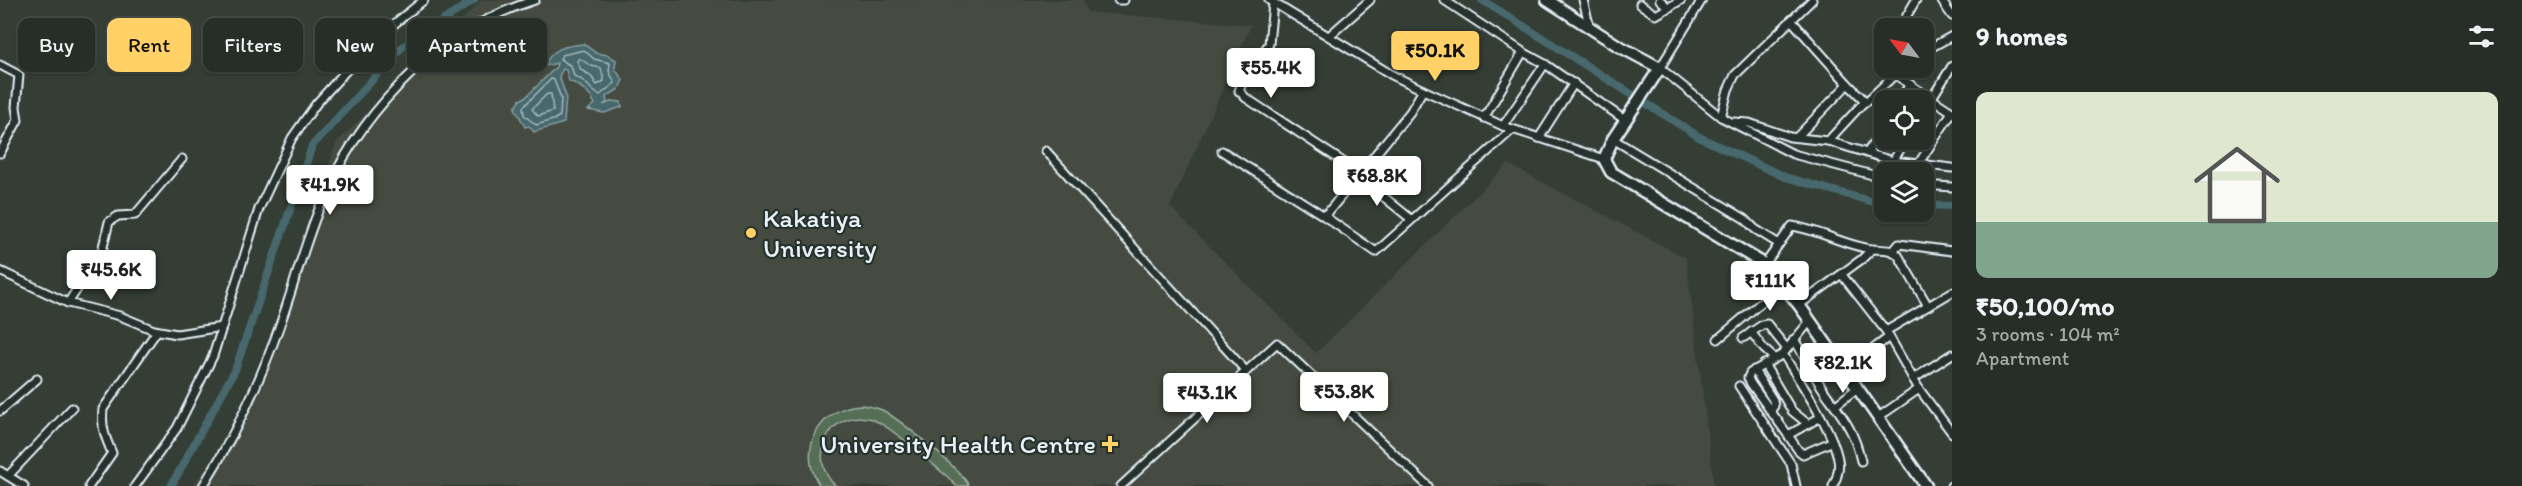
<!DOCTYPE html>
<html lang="en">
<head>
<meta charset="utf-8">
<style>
  :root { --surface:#272e28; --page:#2f3630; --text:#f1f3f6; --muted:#a4a8a8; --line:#434a45; --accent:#ffd166 }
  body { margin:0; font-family:Itim,sans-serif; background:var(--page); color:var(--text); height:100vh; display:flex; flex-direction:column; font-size:22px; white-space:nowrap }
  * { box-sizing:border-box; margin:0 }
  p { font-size:20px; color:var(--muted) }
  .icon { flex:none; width:33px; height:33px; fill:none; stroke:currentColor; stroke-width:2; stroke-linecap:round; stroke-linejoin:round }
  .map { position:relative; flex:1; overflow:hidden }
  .drawer { display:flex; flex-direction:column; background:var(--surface); width:570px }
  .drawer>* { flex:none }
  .hud { position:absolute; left:18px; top:18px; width:570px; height:54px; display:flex; gap:12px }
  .needle { width:39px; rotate:302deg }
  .fabs { position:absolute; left:1874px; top:18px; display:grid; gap:12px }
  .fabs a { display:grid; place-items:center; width:60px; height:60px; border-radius:12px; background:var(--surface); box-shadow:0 2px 4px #0004,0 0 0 2px var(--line); font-size:30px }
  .price { position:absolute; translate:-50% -51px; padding:0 14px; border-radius:6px; background:#fff; color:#222; font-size:20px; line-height:39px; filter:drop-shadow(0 2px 3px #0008) }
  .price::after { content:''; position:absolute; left:50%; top:36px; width:18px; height:14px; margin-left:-9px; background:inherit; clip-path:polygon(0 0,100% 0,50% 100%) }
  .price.current { background:var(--accent); color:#111 }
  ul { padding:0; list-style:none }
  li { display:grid; align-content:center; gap:12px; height:318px; padding:0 24px }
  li+li { border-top:2px solid var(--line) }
  li span { display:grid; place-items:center; height:186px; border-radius:12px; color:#555 }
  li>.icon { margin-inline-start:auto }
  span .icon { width:108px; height:108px; fill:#fffc; stroke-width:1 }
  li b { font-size:26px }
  h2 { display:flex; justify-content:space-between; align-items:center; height:72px; padding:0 24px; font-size:26px }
  .tag { padding:0 21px; border-radius:12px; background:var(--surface); box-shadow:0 2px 4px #0004,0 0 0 2px var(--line); font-size:21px; line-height:54px }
  .tag.current { background:var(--accent); color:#111 }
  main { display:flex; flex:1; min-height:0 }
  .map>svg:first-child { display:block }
  .built { fill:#444b3f }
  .grass { fill:#556e55; stroke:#9eb0a6; stroke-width:1.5 }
  .water { fill:#46686c; stroke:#879fa4; stroke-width:1.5 }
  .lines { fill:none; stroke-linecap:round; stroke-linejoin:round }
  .shore { stroke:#a7bac0; stroke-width:1.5 }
  .canal { stroke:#46686c; stroke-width:8 }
  .street-casing { stroke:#e8f1f8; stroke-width:11 }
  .secondary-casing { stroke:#e8f1f8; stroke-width:15 }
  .street { stroke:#26332d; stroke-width:7 }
  .secondary { stroke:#26332d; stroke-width:10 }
  .poi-dot { fill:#ffd166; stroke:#26332d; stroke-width:2 }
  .labels { text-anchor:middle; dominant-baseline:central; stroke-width:4.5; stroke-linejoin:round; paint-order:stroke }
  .poi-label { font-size:26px; fill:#e8f1f8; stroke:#26332d; text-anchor:start }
</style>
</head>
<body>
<main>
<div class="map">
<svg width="1952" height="486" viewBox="0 0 1952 486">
  <rect width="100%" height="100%" fill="#343e35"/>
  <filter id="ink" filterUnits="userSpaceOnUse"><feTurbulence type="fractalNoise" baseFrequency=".0167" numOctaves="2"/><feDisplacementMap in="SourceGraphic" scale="12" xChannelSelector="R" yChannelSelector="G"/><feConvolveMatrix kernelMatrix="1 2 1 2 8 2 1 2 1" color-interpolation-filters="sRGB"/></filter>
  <g filter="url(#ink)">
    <path class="built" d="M482,0H1083L1087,12L1251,25L1170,207L1316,353L1508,164L1686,258L1714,486H193L247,410L336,143Z"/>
    <path class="grass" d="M861,405C869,406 876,407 884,411C901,421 961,469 969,486H956L948,477C930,463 887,421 867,418C827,411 807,461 836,486H820C796,451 819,407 861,405Z"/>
    <path class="water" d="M584,44L596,53L608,55L616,60L615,69L623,80L619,89L606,97L607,102L603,105L613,101L621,102L622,107L604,113L588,110L595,104C589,92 581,85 569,81L566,70L563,69L559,76L566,96L564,123L534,132L529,126L525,127L515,108L520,100L526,97L556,67L557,63L545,66C550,48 568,45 584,44Z"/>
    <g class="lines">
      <g class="shore">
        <path d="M584,50L594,59L610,63L609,71L615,83L600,95C588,90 589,81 574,76L571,66L560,59L562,55Z"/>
        <path d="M579,58L591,66L601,68L604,81L597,85L590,75L581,70L577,61Z"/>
        <path d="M551,79L554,80L561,98L560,116L553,120L536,125L524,115L523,107Z"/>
        <path d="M547,94H551L553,111L538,116L532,109Z"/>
      </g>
      <g class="canal">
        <path d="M1482,0L1701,138L1785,177L1884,205"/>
        <path d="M1923,205L1952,206"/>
        <path d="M171,486L235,370L312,146L401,48L474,0"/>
      </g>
      <defs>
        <g id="street">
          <path d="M1118,0H1124"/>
          <path d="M1269,0L1392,75L1423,90L1503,126L1604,159"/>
          <path d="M1444,0L1523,52"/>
          <path d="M1583,0L1590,28"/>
          <path d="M1660,0L1669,8"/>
          <path d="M1702,0L1660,68L1721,117L1793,154L1884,178"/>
          <path d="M1941,0L1952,16"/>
          <path d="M1273,3L1269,44L1243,80L1239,91L1246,98L1360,173"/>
          <path d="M1640,4L1656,15L1681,0"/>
          <path d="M1791,20L1848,84"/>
          <path d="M1903,28L1906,17L1916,0"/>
          <path d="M1329,36L1370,0"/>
          <path d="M1923,52L1952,36"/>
          <path d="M0,65L19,75L16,107L18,120L0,153"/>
          <path d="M1894,74L1952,112"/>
          <path d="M1900,100L1910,84"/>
          <path d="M1923,112L1952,66"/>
          <path d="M1721,117L1728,90L1735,75L1812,0"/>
          <path d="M1484,118L1523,52L1545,64L1625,120"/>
          <path d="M1733,122L1749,123L1790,137L1828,141L1893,161L1952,168"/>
          <path d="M1503,126L1545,64"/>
          <path d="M1797,137L1848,84L1866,102L1902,68"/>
          <path d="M1539,138L1574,83"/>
          <path d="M1613,139L1745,219L1755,229L1779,244"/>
          <path d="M1828,141L1864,102"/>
          <path d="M1046,151L1246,371"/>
          <path d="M1222,151L1321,214L1376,252L1512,130"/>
          <path d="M1867,153L1884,126"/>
          <path d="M1893,161L1906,140"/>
          <path d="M1919,163L1952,112"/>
          <path d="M1358,176L1411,219"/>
          <path d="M1923,185L1952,187"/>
          <path d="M1325,216L1410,112L1423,90"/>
          <path d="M1893,251L1899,244L1952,251"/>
          <path d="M1765,264L1792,226C1819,230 1844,245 1871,249C1881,250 1891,248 1898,255L1928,306"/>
          <path d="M0,271L68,303L120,316L154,330L177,334L222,327"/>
          <path d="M1842,275L1886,331L1919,389L1952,433"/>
          <path d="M68,303L102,251L109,222L118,216L135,215L182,159"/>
          <path d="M1799,305L1862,259L1872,249"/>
          <path d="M1810,321L1783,354C1800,382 1832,428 1838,459C1840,468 1837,478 1833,486"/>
          <path d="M1886,331L1952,292"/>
          <path d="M1751,332L1764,349L1774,358"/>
          <path d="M1743,338L1762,325L1767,324L1787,349"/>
          <path d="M1718,339L1783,284"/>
          <path d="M1794,339C1806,359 1816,381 1830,399C1846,421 1855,434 1861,461"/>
          <path d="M1783,354L1750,373L1748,378L1751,384L1788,435L1821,417"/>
          <path d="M1764,364L1792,411L1808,424"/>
          <path d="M1754,370L1773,400L1774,406L1770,411"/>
          <path d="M1844,371L1889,337"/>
          <path d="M1913,379L1952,354"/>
          <path d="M1739,386L1791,464L1796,486"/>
          <path d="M1836,405L1856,389"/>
          <path d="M0,411L37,379"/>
          <path d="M1877,418L1919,389"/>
          <path d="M1788,435L1798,450L1803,454L1831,442"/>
          <path d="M0,471L24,486"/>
          <path d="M8,476L72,408"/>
          <path d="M89,486L112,453C105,437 101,427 103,409L157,331"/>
          <path d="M135,486L177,428L213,356L259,209L292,138L316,104L373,41L424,0"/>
          <path d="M203,486C236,434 262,377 282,319C297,276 308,231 327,190C367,104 443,28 535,0"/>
          <path d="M1121,486L1277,343L1428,486"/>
          <path d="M1951,486H1952"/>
        </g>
        <path id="secondary" d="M1547,0L1617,45L1660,68L1613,139L1604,159L1611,172L1769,267L1799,305L1926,486"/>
      </defs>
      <use href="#street" class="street-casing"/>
      <use href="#secondary" class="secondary-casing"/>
      <use href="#street" class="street"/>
      <use href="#secondary" class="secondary"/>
    </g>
  </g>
  <g class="poi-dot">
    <circle cx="751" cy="233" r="6"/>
    <path d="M1107 435h6v6h6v6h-6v6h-6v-6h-6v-6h6z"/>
  </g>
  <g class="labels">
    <g class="poi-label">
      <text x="763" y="218">Kakatiya<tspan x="763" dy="30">University</tspan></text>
      <text x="1096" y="444" text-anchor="end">University Health Centre</text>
    </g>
  </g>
</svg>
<div class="fabs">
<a><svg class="needle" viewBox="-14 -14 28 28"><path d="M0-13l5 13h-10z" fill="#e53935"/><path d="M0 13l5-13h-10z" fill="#a4a8a8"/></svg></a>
<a><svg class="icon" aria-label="locate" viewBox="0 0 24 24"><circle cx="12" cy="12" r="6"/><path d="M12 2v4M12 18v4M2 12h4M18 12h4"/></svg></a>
<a><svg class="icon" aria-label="layers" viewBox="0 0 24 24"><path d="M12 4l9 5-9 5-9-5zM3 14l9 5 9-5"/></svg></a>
</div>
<b class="price current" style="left:1435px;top:82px">₹50.1K</b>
<b class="price" style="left:1271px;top:99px">₹55.4K</b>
<b class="price" style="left:1377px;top:207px">₹68.8K</b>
<b class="price" style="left:330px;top:216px">₹41.9K</b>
<b class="price" style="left:111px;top:301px">₹45.6K</b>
<b class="price" style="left:1770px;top:312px">₹111K</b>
<b class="price" style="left:1843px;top:394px">₹82.1K</b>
<b class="price" style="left:1344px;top:423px">₹53.8K</b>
<b class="price" style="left:1207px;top:424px">₹43.1K</b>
<div class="hud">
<a class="tag">Buy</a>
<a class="tag current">Rent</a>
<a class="tag">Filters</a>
<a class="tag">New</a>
<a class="tag">Apartment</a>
</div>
</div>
<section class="drawer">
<h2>9 homes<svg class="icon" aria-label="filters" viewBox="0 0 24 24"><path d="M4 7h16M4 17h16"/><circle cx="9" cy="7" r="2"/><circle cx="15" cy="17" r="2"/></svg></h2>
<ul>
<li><span style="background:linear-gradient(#dfe7d0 70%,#7fa58c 0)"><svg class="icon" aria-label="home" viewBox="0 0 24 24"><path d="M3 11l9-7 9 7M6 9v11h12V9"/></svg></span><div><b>₹50,100/mo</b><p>3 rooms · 104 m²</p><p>Apartment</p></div></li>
</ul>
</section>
</main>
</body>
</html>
